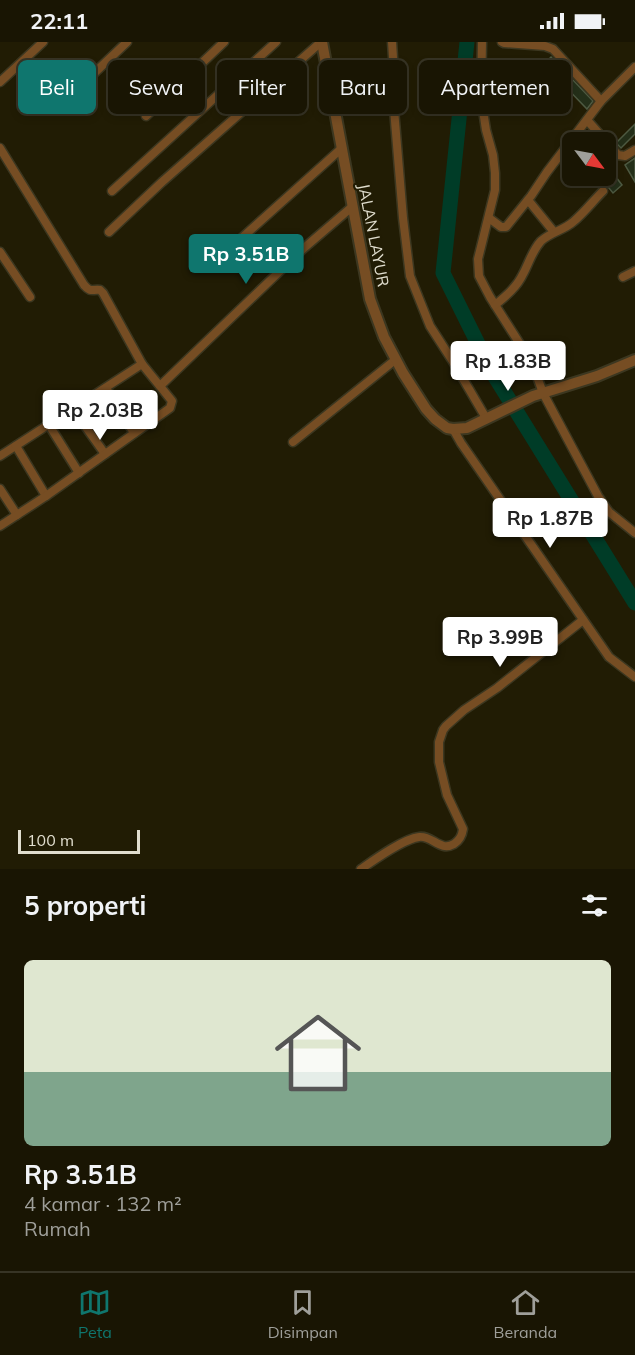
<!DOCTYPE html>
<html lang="id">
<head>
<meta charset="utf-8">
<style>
  :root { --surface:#191503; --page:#262212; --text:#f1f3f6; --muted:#9f9f9a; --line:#373425; --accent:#0f766e }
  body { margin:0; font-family:Mulish,sans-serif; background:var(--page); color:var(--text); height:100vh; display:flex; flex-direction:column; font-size:22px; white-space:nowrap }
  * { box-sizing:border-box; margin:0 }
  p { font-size:20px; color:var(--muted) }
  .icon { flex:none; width:33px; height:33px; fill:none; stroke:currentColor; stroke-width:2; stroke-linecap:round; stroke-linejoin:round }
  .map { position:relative; height:827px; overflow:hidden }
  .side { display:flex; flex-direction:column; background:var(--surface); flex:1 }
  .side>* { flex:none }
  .guide { position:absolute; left:18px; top:18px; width:600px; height:54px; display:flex; gap:12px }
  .needle { width:39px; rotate:122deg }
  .buttons { position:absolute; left:562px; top:90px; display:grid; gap:12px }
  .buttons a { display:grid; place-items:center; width:54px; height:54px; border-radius:9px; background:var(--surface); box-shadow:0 3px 9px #0003,0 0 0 2px var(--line); font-size:30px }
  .scale { position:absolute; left:18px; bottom:15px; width:122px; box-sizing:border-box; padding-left:6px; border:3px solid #e1decf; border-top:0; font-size:16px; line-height:21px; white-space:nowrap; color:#e1decf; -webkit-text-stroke:4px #211c04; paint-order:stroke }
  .price { position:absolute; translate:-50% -51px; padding:0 14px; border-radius:6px; background:#fff; color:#222; font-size:20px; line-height:39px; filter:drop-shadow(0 2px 3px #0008) }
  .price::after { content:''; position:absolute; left:50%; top:36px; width:18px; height:14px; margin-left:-9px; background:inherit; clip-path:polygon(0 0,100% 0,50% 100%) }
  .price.on { background:var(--accent); color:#fff }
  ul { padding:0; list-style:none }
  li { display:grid; align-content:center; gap:12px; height:318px; padding:0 24px }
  li span { display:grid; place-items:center; height:186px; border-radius:9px; color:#555 }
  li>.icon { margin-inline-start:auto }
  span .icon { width:108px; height:108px; fill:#fffc; stroke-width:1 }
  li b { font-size:26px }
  h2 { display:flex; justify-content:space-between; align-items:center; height:72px; padding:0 24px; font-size:26px }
  .pill { padding:0 21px; border-radius:9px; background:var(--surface); box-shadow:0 3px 9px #0003,0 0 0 2px var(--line); font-size:21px; line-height:54px }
  .pill.on { background:var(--accent); color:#fff }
  .status { display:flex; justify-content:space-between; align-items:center; height:42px; padding:0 30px; background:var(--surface); direction:ltr }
  .status svg { height:16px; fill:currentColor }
  .tabs { display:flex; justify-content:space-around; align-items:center; height:84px; border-top:2px solid var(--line); background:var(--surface); font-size:16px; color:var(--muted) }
  .tabs a { display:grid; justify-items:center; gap:3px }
  .tabs .on { color:var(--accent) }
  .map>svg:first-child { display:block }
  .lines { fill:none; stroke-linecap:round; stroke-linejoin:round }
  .river { stroke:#003c27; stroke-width:15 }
  .building { fill:#242f19; stroke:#4d5941; stroke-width:1.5 }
  .minor-casing { stroke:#3c3720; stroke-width:11 }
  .tertiary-casing { stroke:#3c3720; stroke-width:14 }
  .minor { stroke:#764d23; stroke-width:8 }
  .tertiary { stroke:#764d23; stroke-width:10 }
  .labels { text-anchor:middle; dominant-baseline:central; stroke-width:4.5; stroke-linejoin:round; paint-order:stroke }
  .street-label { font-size:16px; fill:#e1decf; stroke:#211c04 }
</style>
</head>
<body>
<div class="status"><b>22:11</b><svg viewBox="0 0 49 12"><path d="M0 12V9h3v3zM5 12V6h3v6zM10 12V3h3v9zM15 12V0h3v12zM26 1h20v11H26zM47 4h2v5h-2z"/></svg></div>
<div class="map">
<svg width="635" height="827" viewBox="0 0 635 827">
  <rect width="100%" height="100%" fill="#211c04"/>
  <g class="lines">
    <path class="river" d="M467,0L443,231L492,330L635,561"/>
  </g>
  <g class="building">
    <path d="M551,15L593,59L587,67L559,38L553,44L538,28Z"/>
    <path d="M635,82V92L621,106L616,101Z"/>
    <path d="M635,116V140L625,123Z"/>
    <path d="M606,122L622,143L613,151L599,134H606Z"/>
  </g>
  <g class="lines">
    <defs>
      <g id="minor">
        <path d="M392,0L394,31V67L403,176L410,234L430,284L452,318L486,376"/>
        <path d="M482,0L481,55L486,88L493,113L495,131V148L478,217L479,234L490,255L525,310L535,329L543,351L598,454L609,470L635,491"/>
        <path d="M502,0L504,1L545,4L553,7L601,59"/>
        <path d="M88,37L127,0"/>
        <path d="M0,40L43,0"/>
        <path d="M146,74L224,0"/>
        <path d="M587,78L618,113L625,114L635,108"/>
        <path d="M0,106L84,243C91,251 92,247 100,248L103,251L142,322L0,414"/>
        <path d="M112,149L276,0"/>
        <path d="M528,158L554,190"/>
        <path d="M489,176L501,185H506L531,154L547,130L601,59L635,25"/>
        <path d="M109,190L162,140L321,0"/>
        <path d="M0,210L30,255"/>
        <path d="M225,211L342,106"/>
        <path d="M623,235L635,229"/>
        <path d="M495,263C506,254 517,245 523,232C529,221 532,209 541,199C551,190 564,188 573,180C584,171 593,159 603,149"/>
        <path d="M160,344L304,206L353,164"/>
        <path d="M106,346L134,391"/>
        <path d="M73,367L105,412"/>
        <path d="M49,383L79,431"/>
        <path d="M453,387L461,401L609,615L635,635"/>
        <path d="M293,400L395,318"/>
        <path d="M16,404L46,454"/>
        <path d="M0,447L17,473"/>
        <path d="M0,484L46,454L170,366L172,359L142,322"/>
        <path d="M361,827C374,818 403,797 419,795C432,793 440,810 454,802C460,798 462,794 463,787L447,753L439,720V700L443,688L446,684L464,668L497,646L583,578"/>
      </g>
      <path id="tertiary" d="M322,0L370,257L384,295L403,331L426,367L435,377L447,386L453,387L467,386L533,354L597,334L635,318"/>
    </defs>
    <use href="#minor" class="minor-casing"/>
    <use href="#tertiary" class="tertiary-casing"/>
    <use href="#minor" class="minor"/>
    <use href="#tertiary" class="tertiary"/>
  </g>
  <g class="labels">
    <g class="street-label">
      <text transform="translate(374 193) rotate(79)">JALAN LAYUR</text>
    </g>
  </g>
</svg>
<div class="buttons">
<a><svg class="needle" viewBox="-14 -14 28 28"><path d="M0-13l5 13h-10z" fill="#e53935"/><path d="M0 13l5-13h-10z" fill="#9f9f9a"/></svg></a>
</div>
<div class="scale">100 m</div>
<b class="price on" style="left:246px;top:243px">Rp 3.51B</b>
<b class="price" style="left:508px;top:350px">Rp 1.83B</b>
<b class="price" style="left:100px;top:399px">Rp 2.03B</b>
<b class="price" style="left:550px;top:507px">Rp 1.87B</b>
<b class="price" style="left:500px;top:626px">Rp 3.99B</b>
<div class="guide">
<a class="pill on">Beli</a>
<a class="pill">Sewa</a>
<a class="pill">Filter</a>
<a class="pill">Baru</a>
<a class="pill">Apartemen</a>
</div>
</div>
<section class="side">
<h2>5 properti<svg class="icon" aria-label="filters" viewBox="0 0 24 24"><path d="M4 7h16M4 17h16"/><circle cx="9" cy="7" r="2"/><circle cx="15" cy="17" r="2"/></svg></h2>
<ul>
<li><span style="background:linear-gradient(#dfe7d0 60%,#7fa58c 0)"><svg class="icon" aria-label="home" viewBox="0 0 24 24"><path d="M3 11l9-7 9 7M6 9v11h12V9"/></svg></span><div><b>Rp 3.51B</b><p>4 kamar · 132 m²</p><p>Rumah</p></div></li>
</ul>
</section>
<nav class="tabs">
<a class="on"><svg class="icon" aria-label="map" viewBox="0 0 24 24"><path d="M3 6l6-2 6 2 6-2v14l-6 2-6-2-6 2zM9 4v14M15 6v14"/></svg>Peta</a>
<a><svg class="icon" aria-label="saved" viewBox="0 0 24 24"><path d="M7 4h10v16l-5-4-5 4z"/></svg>Disimpan</a>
<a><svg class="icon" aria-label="home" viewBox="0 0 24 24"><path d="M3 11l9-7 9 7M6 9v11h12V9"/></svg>Beranda</a>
</nav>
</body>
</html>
